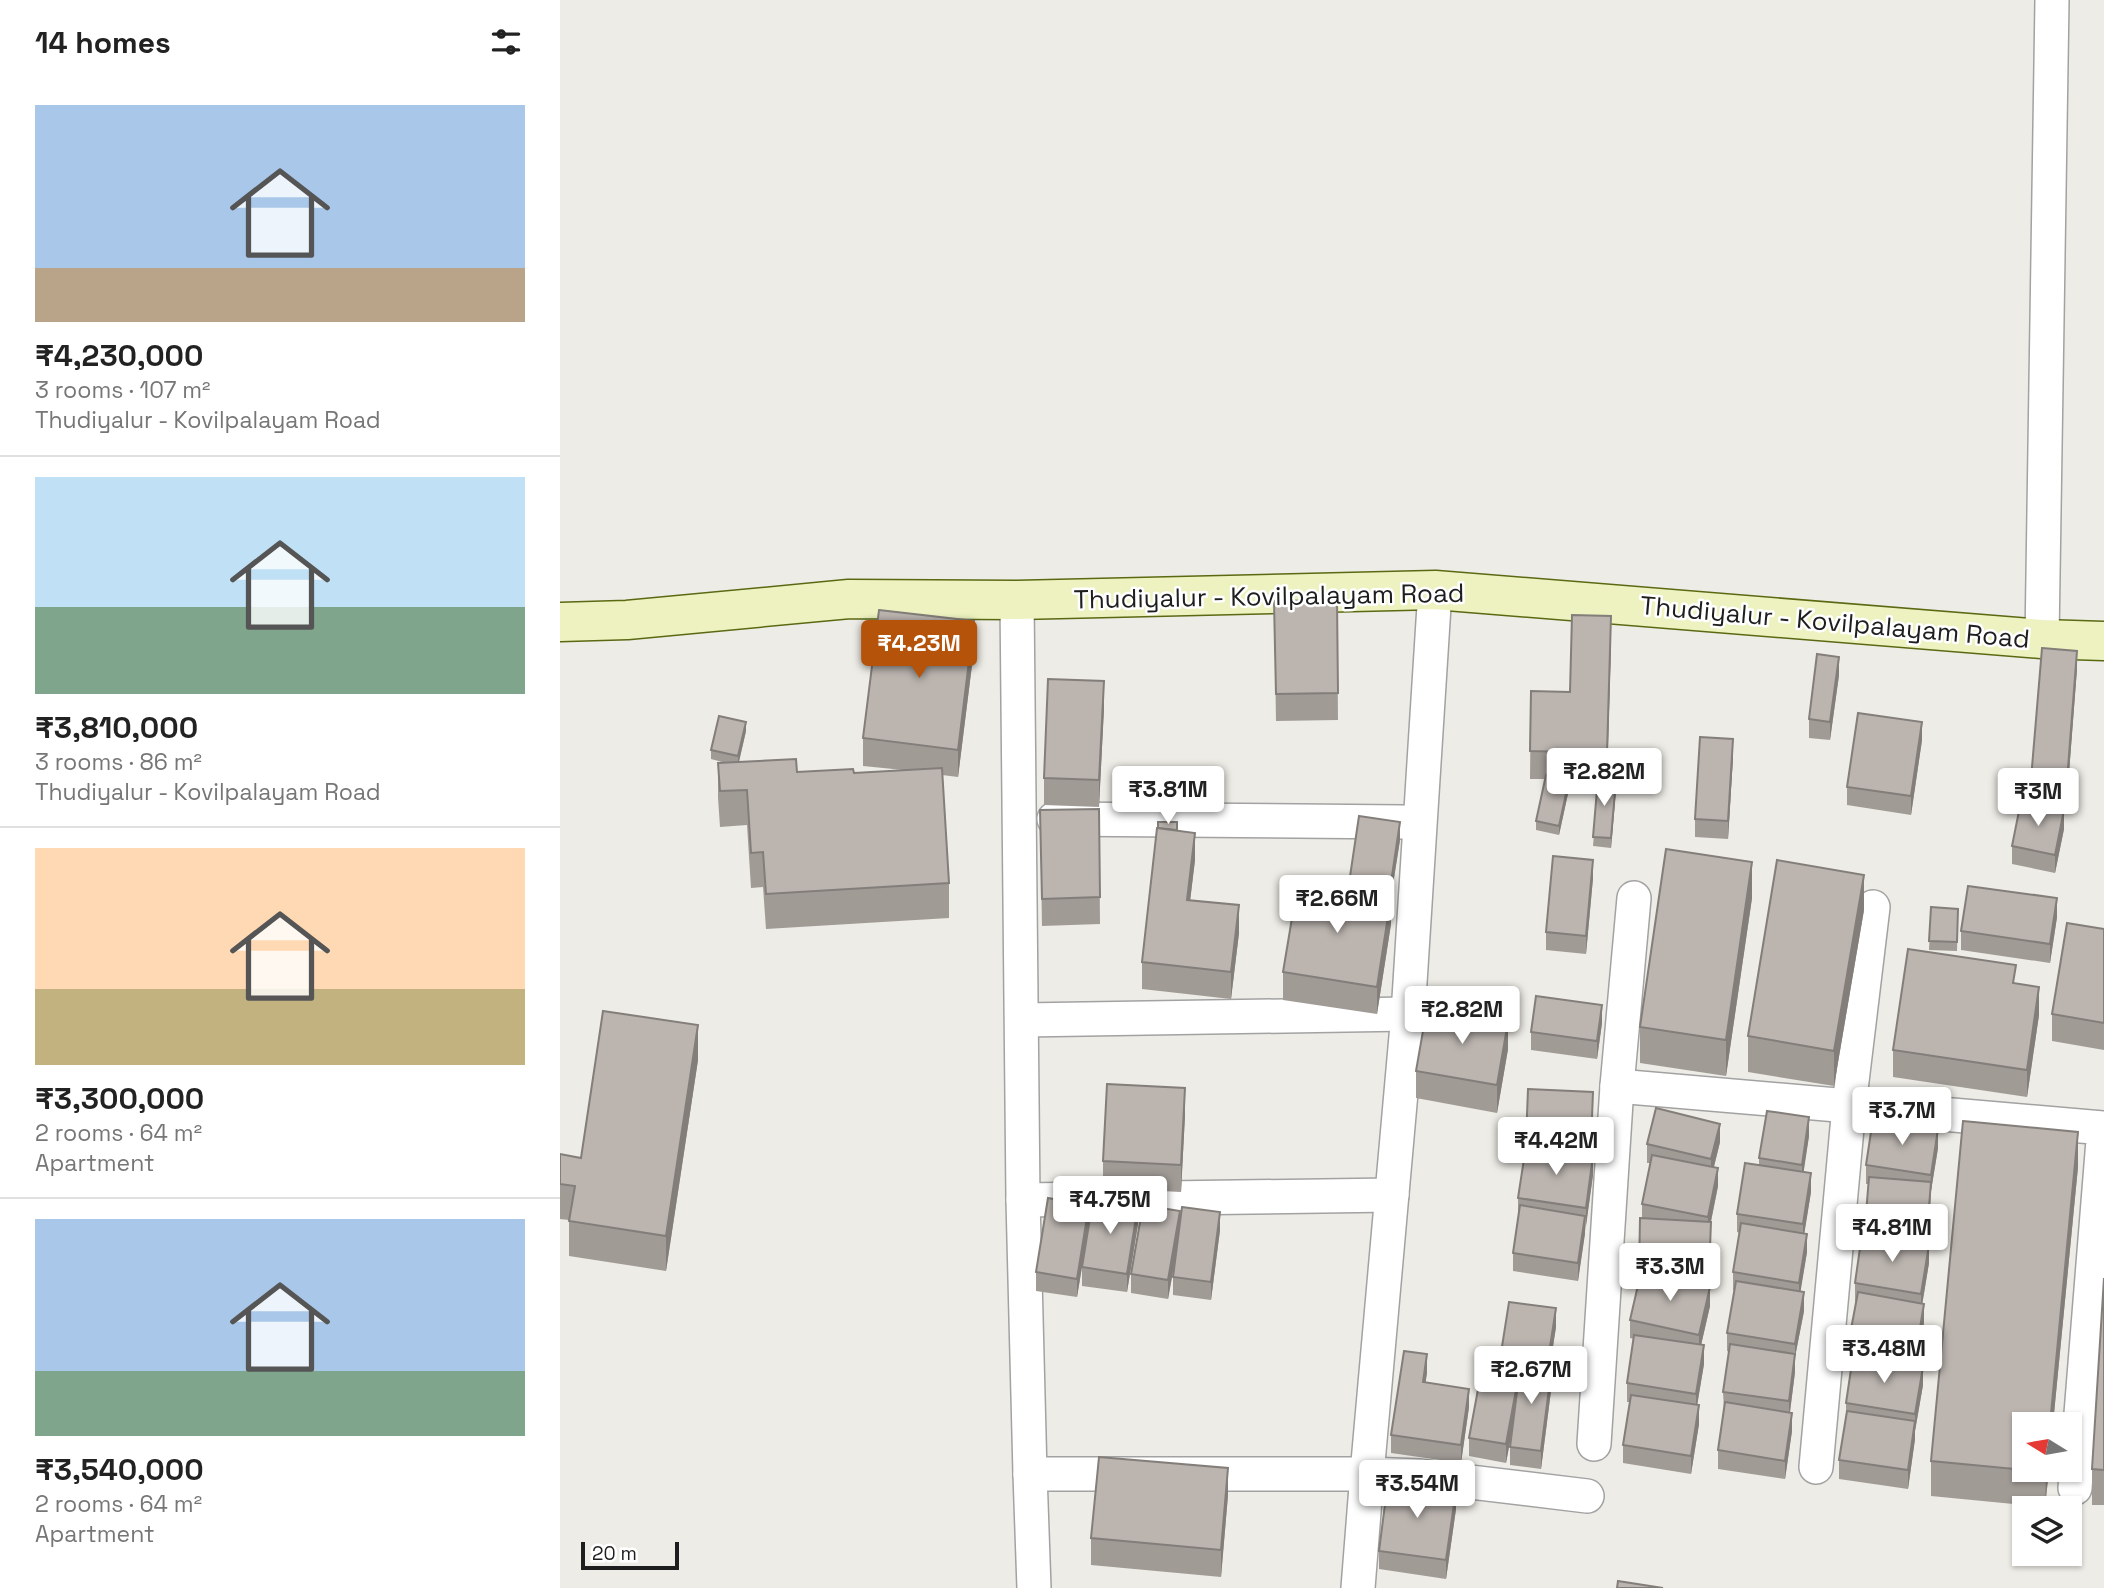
<!DOCTYPE html>
<html lang="en">
<head>
<meta charset="utf-8">
<style>
  :root { --surface:#fff; --page:#f6f6f6; --text:#222; --muted:#767676; --line:#e0e0e0; --accent:#b45309 }
  body { margin:0; font-family:"Space Grotesk",sans-serif; background:var(--page); color:var(--text); height:100vh; display:flex; flex-direction:column; font-size:26px; white-space:nowrap }
  * { box-sizing:border-box; margin:0 }
  p { font-size:23px; color:var(--muted) }
  .icon { flex:none; width:38px; height:38px; fill:none; stroke:currentColor; stroke-width:2; stroke-linecap:round; stroke-linejoin:round }
  .map { position:relative; flex:1; overflow:hidden }
  .panel { display:flex; flex-direction:column; background:var(--surface); width:560px }
  .panel>* { flex:none }
  .needle { width:46px; rotate:281deg }
  .fabs { position:absolute; left:1452px; top:1412px; display:grid; gap:14px }
  .fabs a { display:grid; place-items:center; width:70px; height:70px; border-radius:0px; background:var(--surface); box-shadow:0 2px 5px #0004; font-size:35px }
  .scale { position:absolute; left:21px; bottom:18px; width:98px; box-sizing:border-box; padding-left:7px; border:4px solid #1e1e1e; border-top:0; font-size:19px; line-height:24px; white-space:nowrap; color:#1e1e1e; -webkit-text-stroke:5px #fff; paint-order:stroke }
  .price { position:absolute; translate:-50% -60px; padding:0 16px; border-radius:7px; background:#fff; color:#222; font-size:23px; line-height:46px; filter:drop-shadow(0 2px 4px #0008) }
  .price::after { content:''; position:absolute; left:50%; top:42px; width:21px; height:16px; margin-left:-10px; background:inherit; clip-path:polygon(0 0,100% 0,50% 100%) }
  .price.selected { background:var(--accent); color:#fff }
  ul { padding:0; list-style:none }
  li { display:grid; align-content:center; gap:14px; height:371px; padding:0 35px }
  li+li { border-top:2px solid var(--line) }
  li span { display:grid; place-items:center; height:217px; border-radius:0px; color:#555 }
  li>.icon { margin-inline-start:auto }
  span .icon { width:126px; height:126px; fill:#fffc; stroke-width:1 }
  li b { font-size:30px }
  h2 { display:flex; justify-content:space-between; align-items:center; height:84px; padding:0 35px; font-size:30px }
  main { display:flex; flex:1; min-height:0 }
  .map>svg:first-child { display:block }
  .lines { fill:none; stroke-linecap:round; stroke-linejoin:round }
  .minor-casing { stroke:#a2a2a2; stroke-width:36 }
  .secondary-casing { stroke:#5b6912; stroke-width:41 }
  .minor { stroke:#fff; stroke-width:33 }
  .secondary { stroke:#edf2c0; stroke-width:38 }
  .wall { fill:#a19b96 }
  .shaded-wall { fill:#837e7a }
  .building { fill:#bbb4af; stroke:#837e7a; stroke-width:2 }
  .labels { text-anchor:middle; dominant-baseline:central; stroke-width:5; stroke-linejoin:round; paint-order:stroke }
  .street-label { font-size:26px; fill:#1e1e1e; stroke:#fff }
</style>
</head>
<body>
<main>
<section class="panel">
<h2>14 homes<svg class="icon" aria-label="filters" viewBox="0 0 24 24"><path d="M4 7h16M4 17h16"/><circle cx="9" cy="7" r="2"/><circle cx="15" cy="17" r="2"/></svg></h2>
<ul>
<li><span style="background:linear-gradient(#a9c7e8 75%,#b9a48a 0)"><svg class="icon" aria-label="home" viewBox="0 0 24 24"><path d="M3 11l9-7 9 7M6 9v11h12V9"/></svg></span><div><b>₹4,230,000</b><p>3 rooms · 107 m²</p><p>Thudiyalur - Kovilpalayam Road</p></div></li>
<li><span style="background:linear-gradient(#bfe0f5 60%,#7fa58c 0)"><svg class="icon" aria-label="home" viewBox="0 0 24 24"><path d="M3 11l9-7 9 7M6 9v11h12V9"/></svg></span><div><b>₹3,810,000</b><p>3 rooms · 86 m²</p><p>Thudiyalur - Kovilpalayam Road</p></div></li>
<li><span style="background:linear-gradient(#ffd9b3 65%,#c2b280 0)"><svg class="icon" aria-label="home" viewBox="0 0 24 24"><path d="M3 11l9-7 9 7M6 9v11h12V9"/></svg></span><div><b>₹3,300,000</b><p>2 rooms · 64 m²</p><p>Apartment</p></div></li>
<li><span style="background:linear-gradient(#a9c7e8 70%,#7fa58c 0)"><svg class="icon" aria-label="home" viewBox="0 0 24 24"><path d="M3 11l9-7 9 7M6 9v11h12V9"/></svg></span><div><b>₹3,540,000</b><p>2 rooms · 64 m²</p><p>Apartment</p></div></li>
</ul>
</section>
<div class="map">
<svg width="1544" height="1588" viewBox="0 0 1544 1588">
  <rect width="100%" height="100%" fill="#eeece6"/>
  <g class="lines">
    <defs>
      <g id="minor">
        <path d="M457,600L463,1200L470,1474H807L848,1014L875,590"/>
        <path d="M1482,639L1492,0"/>
        <path d="M494,819L843,822"/>
        <path d="M463,1020L848,1014"/>
        <path d="M1057,1086L1544,1128L1515,1488"/>
        <path d="M463,1200L832,1195"/>
        <path d="M1034,1444L1057,1086L1074,898"/>
        <path d="M1256,1467L1289,1106L1313,907"/>
        <path d="M470,1474L474,1588"/>
        <path d="M798,1588L807,1474L860,1476L1027,1496"/>
      </g>
      <path id="secondary" d="M0,622L67,620L289,599L457,600L875,590L1482,639L1544,641"/>
    </defs>
    <use href="#minor" class="minor-casing"/>
    <use href="#secondary" class="secondary-casing"/>
    <use href="#minor" class="minor"/>
    <use href="#secondary" class="secondary"/>
  </g>
  <g class="wall">
    <path d="M777,600L778,720L716,721L714,601Z"/>
    <path d="M1051,643L1047,779L1056,789L1051,848L1033,846L1038,780L1005,779L1009,789L999,835L976,830V821L985,779H970L971,691L1010,692Z"/>
    <path d="M414,649L398,777L382,775L389,883V918L206,929L203,887L191,888L187,825L160,827L158,798V763H166L151,759V750L186,731L179,762L237,772L294,773L343,770L303,766V738Z"/>
    <path d="M1517,669L1507,799L1471,797V779Z"/>
    <path d="M1279,675L1270,740L1249,738V719Z"/>
    <path d="M544,708L539,807L484,805V778Z"/>
    <path d="M1362,740L1351,815L1287,805V787Z"/>
    <path d="M1173,758L1168,839L1135,837V819Z"/>
    <path d="M539,809L540,924L482,926L480,810Z"/>
    <path d="M1504,829L1495,873L1452,864V846Z"/>
    <path d="M617,830L635,860L630,900L679,933L671,999L582,989V962Z"/>
    <path d="M840,840L831,897V924L817,1014L723,1000V972L788,890Z"/>
    <path d="M1033,878L1026,954L986,950V932Z"/>
    <path d="M1192,898L1166,1076L1080,1063V1027Z"/>
    <path d="M1371,907L1398,909L1397,951L1369,950Z"/>
    <path d="M1304,910L1274,1086L1188,1072V1036Z"/>
    <path d="M1497,917L1490,963L1401,950V931Z"/>
    <path d="M1544,929V1050L1492,1041V1014Z"/>
    <path d="M1456,984L1479,1015L1467,1097L1333,1077V1050Z"/>
    <path d="M864,1015L939,1018L938,1020L948,1049L937,1113L856,1098V1071L864,1022Z"/>
    <path d="M1042,1023L1037,1059L971,1050V1032Z"/>
    <path d="M138,1060L106,1271L9,1256V1220L0,1219V1154L21,1158Z"/>
    <path d="M968,1089L1033,1110L1031,1156L1033,1175L1018,1281L953,1271V1253L958,1216V1198L966,1146Z"/>
    <path d="M625,1115L621,1192L543,1188V1161Z"/>
    <path d="M1249,1136L1243,1172L1251,1192L1244,1233L1247,1252L1240,1292L1244,1311L1235,1357V1372L1230,1412L1232,1431L1225,1479L1158,1469V1450L1164,1410L1163,1392L1169,1352L1167,1351V1333L1175,1291L1173,1290V1272L1180,1233L1177,1232V1214L1199,1165V1158Z"/>
    <path d="M1160,1142L1154,1167L1158,1186L1151,1222L1149,1287L1150,1306L1141,1345L1144,1364L1137,1405L1139,1424L1131,1474L1063,1463V1445L1070,1402H1067V1383L1074,1339L1070,1338V1320L1079,1283L1080,1218H1082V1204L1090,1163H1087V1144Z"/>
    <path d="M1378,1148L1371,1191L1368,1245L1369,1263L1362,1304L1364,1322L1356,1366L1363,1385L1355,1431V1439L1348,1489L1279,1479V1460L1286,1419V1403L1292,1359H1289V1340L1296,1302L1295,1301V1283L1305,1235L1308,1184H1306V1165Z"/>
    <path d="M1518,1167L1493,1424H1465L1489,1470L1485,1507L1371,1496V1461Z"/>
    <path d="M529,1221L578,1224L567,1292L522,1286V1267L524,1256L517,1297L476,1291V1272Z"/>
    <path d="M620,1222L660,1230L651,1300L613,1295V1277L617,1251L608,1299L571,1293V1274Z"/>
    <path d="M1544,1278V1505H1532V1469Z"/>
    <path d="M996,1327L990,1365L992,1383L981,1469L950,1465V1447L954,1420L946,1463L909,1456V1438L956,1403L959,1374L941,1371V1353Z"/>
    <path d="M867,1373L865,1382L909,1407L901,1463L831,1453V1435Z"/>
    <path d="M668,1495L661,1577L531,1565V1538Z"/>
    <path d="M896,1509L886,1579L819,1569V1551Z"/>
  </g>
  <g class="shaded-wall">
    <path d="M1051,616V643L1047,780V753Z"/>
    <path d="M414,621V649L398,777V750Z"/>
    <path d="M1517,651V669L1507,799V781Z"/>
    <path d="M1279,657V675L1270,740V722Z"/>
    <path d="M544,681V708L539,807V780Z"/>
    <path d="M186,722V731L178,765V756Z"/>
    <path d="M1362,722V740L1351,815V796Z"/>
    <path d="M1173,739V758L1168,839V821Z"/>
    <path d="M1009,780V789L999,835V826Z"/>
    <path d="M1056,780V789L1051,848V838Z"/>
    <path d="M1504,810V829L1495,873V855Z"/>
    <path d="M840,822V840L831,897V924L817,1014V987L829,896Z"/>
    <path d="M635,833V860L627,927V900Z"/>
    <path d="M1033,860V878L1026,954V936Z"/>
    <path d="M1192,862V898L1166,1076V1040Z"/>
    <path d="M1304,875V910L1274,1086V1051Z"/>
    <path d="M1497,898V917L1490,963V944Z"/>
    <path d="M679,905V933L671,999V972Z"/>
    <path d="M1479,987V1015L1467,1097V1070Z"/>
    <path d="M939,999V1018L935,1043V1025Z"/>
    <path d="M1042,1005V1023L1037,1059V1041Z"/>
    <path d="M948,1022V1049L937,1113V1085Z"/>
    <path d="M138,1025V1060L106,1271V1236Z"/>
    <path d="M625,1088V1115L621,1192V1165Z"/>
    <path d="M1249,1117V1136L1242,1183V1165Z"/>
    <path d="M1160,1124V1142L1151,1178V1159Z"/>
    <path d="M1378,1129V1148L1371,1191L1367,1249V1231L1371,1175Z"/>
    <path d="M1518,1132V1167L1493,1424H1490Z"/>
    <path d="M1033,1156V1175L1026,1226V1208Z"/>
    <path d="M1158,1168V1186L1148,1235V1217Z"/>
    <path d="M1251,1173V1192L1243,1242V1224Z"/>
    <path d="M529,1205V1223L517,1297V1279Z"/>
    <path d="M578,1205V1224L567,1292V1274Z"/>
    <path d="M620,1211V1230L608,1299V1280Z"/>
    <path d="M660,1212V1230L651,1300V1282Z"/>
    <path d="M1025,1216V1234L1018,1281V1263Z"/>
    <path d="M1151,1222V1240L1149,1291V1273Z"/>
    <path d="M1247,1234V1252L1239,1301V1283Z"/>
    <path d="M1369,1245V1263L1361,1312V1294Z"/>
    <path d="M1150,1287V1306L1139,1354V1335Z"/>
    <path d="M1244,1292V1311L1235,1357V1372L1229,1419V1401L1235,1360V1344Z"/>
    <path d="M1364,1304V1322L1356,1370V1352Z"/>
    <path d="M996,1308V1327L988,1379V1360Z"/>
    <path d="M1144,1345V1364L1136,1412V1394Z"/>
    <path d="M867,1354V1373L863,1400V1382Z"/>
    <path d="M992,1365V1383L981,1469V1451Z"/>
    <path d="M1363,1367V1385L1355,1431V1439L1348,1489V1470L1355,1424V1414Z"/>
    <path d="M909,1389V1407L901,1463V1445Z"/>
    <path d="M956,1390V1409L946,1463V1444Z"/>
    <path d="M1139,1405V1424L1131,1474V1456Z"/>
    <path d="M1232,1413V1431L1225,1479V1461Z"/>
    <path d="M668,1468V1495L661,1577V1550Z"/>
    <path d="M1486,1470H1489L1485,1507Z"/>
    <path d="M896,1490V1509L886,1579V1560Z"/>
  </g>
  <g class="building">
    <path d="M777,600L778,693L716,694L714,601Z"/>
    <path d="M319,610L414,621L398,750L303,738Z"/>
    <path d="M1012,615L1051,616L1047,753L970,751L971,691L1010,692Z"/>
    <path d="M1482,648L1517,651L1507,781L1471,779Z"/>
    <path d="M1257,654L1279,657L1270,722L1249,719Z"/>
    <path d="M488,679L544,681L539,780L484,778Z"/>
    <path d="M1298,713L1362,722L1351,796L1287,787Z"/>
    <path d="M159,716L186,722L178,756L151,750Z"/>
    <path d="M1140,737L1173,739L1168,821L1135,819Z"/>
    <path d="M236,759L237,772L293,769L294,773L382,768L389,883L206,894L203,852L191,853L187,790L160,791L158,763Z"/>
    <path d="M986,775L1009,780L999,826L976,821Z"/>
    <path d="M1038,778L1056,780L1051,838L1033,837Z"/>
    <path d="M1461,801L1504,810L1495,855L1452,846Z"/>
    <path d="M539,809L540,897L482,899L480,810Z"/>
    <path d="M799,816L840,822L829,896L788,890Z"/>
    <path d="M598,822H617V830L598,828Z"/>
    <path d="M597,828L635,833L627,900L679,905L671,972L582,962Z"/>
    <path d="M1106,849L1192,862L1166,1040L1080,1027Z"/>
    <path d="M993,856L1033,860L1026,936L986,932Z"/>
    <path d="M1217,860L1304,875L1274,1051L1188,1036Z"/>
    <path d="M738,882L831,897L817,987L723,972Z"/>
    <path d="M1408,886L1497,898L1490,944L1401,931Z"/>
    <path d="M1371,907L1398,909L1397,942L1369,941Z"/>
    <path d="M1507,923L1544,929V1023L1492,1014Z"/>
    <path d="M1348,949L1456,965L1453,983L1479,987L1467,1070L1333,1050Z"/>
    <path d="M868,989L939,999L936,1020L867,1008L866,1015H864Z"/>
    <path d="M976,996L1042,1005L1037,1041L971,1032Z"/>
    <path d="M867,1008L948,1022L937,1085L856,1071Z"/>
    <path d="M43,1011L138,1025L106,1236L9,1221L15,1186L0,1184V1154L21,1158Z"/>
    <path d="M547,1084L625,1088L621,1165L543,1161Z"/>
    <path d="M968,1089L1033,1092L1031,1143L966,1140Z"/>
    <path d="M1096,1108L1160,1124L1151,1159L1087,1144Z"/>
    <path d="M1207,1111L1249,1117L1242,1165L1199,1158Z"/>
    <path d="M1313,1119L1378,1129L1371,1175L1306,1165Z"/>
    <path d="M1403,1121L1518,1132L1490,1424H1465V1470L1371,1461Z"/>
    <path d="M966,1146L1033,1156L1026,1208L958,1198Z"/>
    <path d="M1092,1155L1158,1168L1148,1217L1082,1204Z"/>
    <path d="M1185,1163L1251,1173L1243,1224L1177,1214Z"/>
    <path d="M1309,1177L1371,1182L1367,1231L1305,1226Z"/>
    <path d="M488,1198L529,1205L517,1279L476,1272Z"/>
    <path d="M533,1199L578,1205L567,1274L522,1267Z"/>
    <path d="M583,1205L620,1211L608,1280L571,1274Z"/>
    <path d="M960,1205L1025,1216L1018,1263L953,1253Z"/>
    <path d="M622,1207L660,1212L651,1282L613,1277Z"/>
    <path d="M1080,1218L1151,1222L1149,1273L1079,1270Z"/>
    <path d="M1181,1223L1247,1234L1239,1283L1173,1272Z"/>
    <path d="M1302,1234L1369,1245L1361,1294L1295,1283Z"/>
    <path d="M1081,1272L1150,1287L1139,1335L1070,1320Z"/>
    <path d="M1544,1278V1470L1532,1469Z"/>
    <path d="M1176,1281L1244,1292L1235,1344L1167,1333Z"/>
    <path d="M1298,1292L1364,1304L1356,1352L1289,1340Z"/>
    <path d="M949,1302L996,1308L988,1360L941,1353Z"/>
    <path d="M1074,1335L1144,1345L1136,1394L1067,1383Z"/>
    <path d="M1170,1344L1235,1354L1229,1401L1163,1392Z"/>
    <path d="M844,1351L867,1354L863,1382L909,1389L901,1445L831,1435Z"/>
    <path d="M1293,1356L1363,1367L1355,1414L1286,1403Z"/>
    <path d="M961,1360L992,1365L981,1451L950,1447Z"/>
    <path d="M919,1384L956,1390L946,1444L909,1438Z"/>
    <path d="M1071,1395L1139,1405L1131,1456L1063,1445Z"/>
    <path d="M1165,1402L1232,1413L1225,1461L1158,1450Z"/>
    <path d="M1287,1411L1355,1421L1348,1470L1279,1460Z"/>
    <path d="M539,1457L668,1468L661,1550L531,1538Z"/>
    <path d="M1465,1470H1486L1485,1472Z"/>
    <path d="M828,1481L896,1490L886,1560L819,1551Z"/>
    <path d="M1058,1581L1103,1588H1057Z"/>
  </g>
  <g class="labels">
    <g class="street-label">
      <text transform="translate(709 596) rotate(-1)">Thudiyalur - Kovilpalayam Road</text>
      <text transform="translate(1275 622) rotate(5)">Thudiyalur - Kovilpalayam Road</text>
    </g>
  </g>
</svg>
<div class="fabs">
<a><svg class="needle" viewBox="-14 -14 28 28"><path d="M0-13l5 13h-10z" fill="#e53935"/><path d="M0 13l5-13h-10z" fill="#767676"/></svg></a>
<a><svg class="icon" aria-label="layers" viewBox="0 0 24 24"><path d="M12 4l9 5-9 5-9-5zM3 14l9 5 9-5"/></svg></a>
</div>
<div class="scale">20 m</div>
<b class="price selected" style="left:359px;top:680px">₹4.23M</b>
<b class="price" style="left:1044px;top:808px">₹2.82M</b>
<b class="price" style="left:608px;top:826px">₹3.81M</b>
<b class="price" style="left:1478px;top:828px">₹3M</b>
<b class="price" style="left:777px;top:935px">₹2.66M</b>
<b class="price" style="left:902px;top:1046px">₹2.82M</b>
<b class="price" style="left:1342px;top:1147px">₹3.7M</b>
<b class="price" style="left:996px;top:1177px">₹4.42M</b>
<b class="price" style="left:550px;top:1236px">₹4.75M</b>
<b class="price" style="left:1332px;top:1264px">₹4.81M</b>
<b class="price" style="left:1110px;top:1303px">₹3.3M</b>
<b class="price" style="left:1324px;top:1385px">₹3.48M</b>
<b class="price" style="left:971px;top:1406px">₹2.67M</b>
<b class="price" style="left:857px;top:1520px">₹3.54M</b>
</div>
</main>
</body>
</html>
